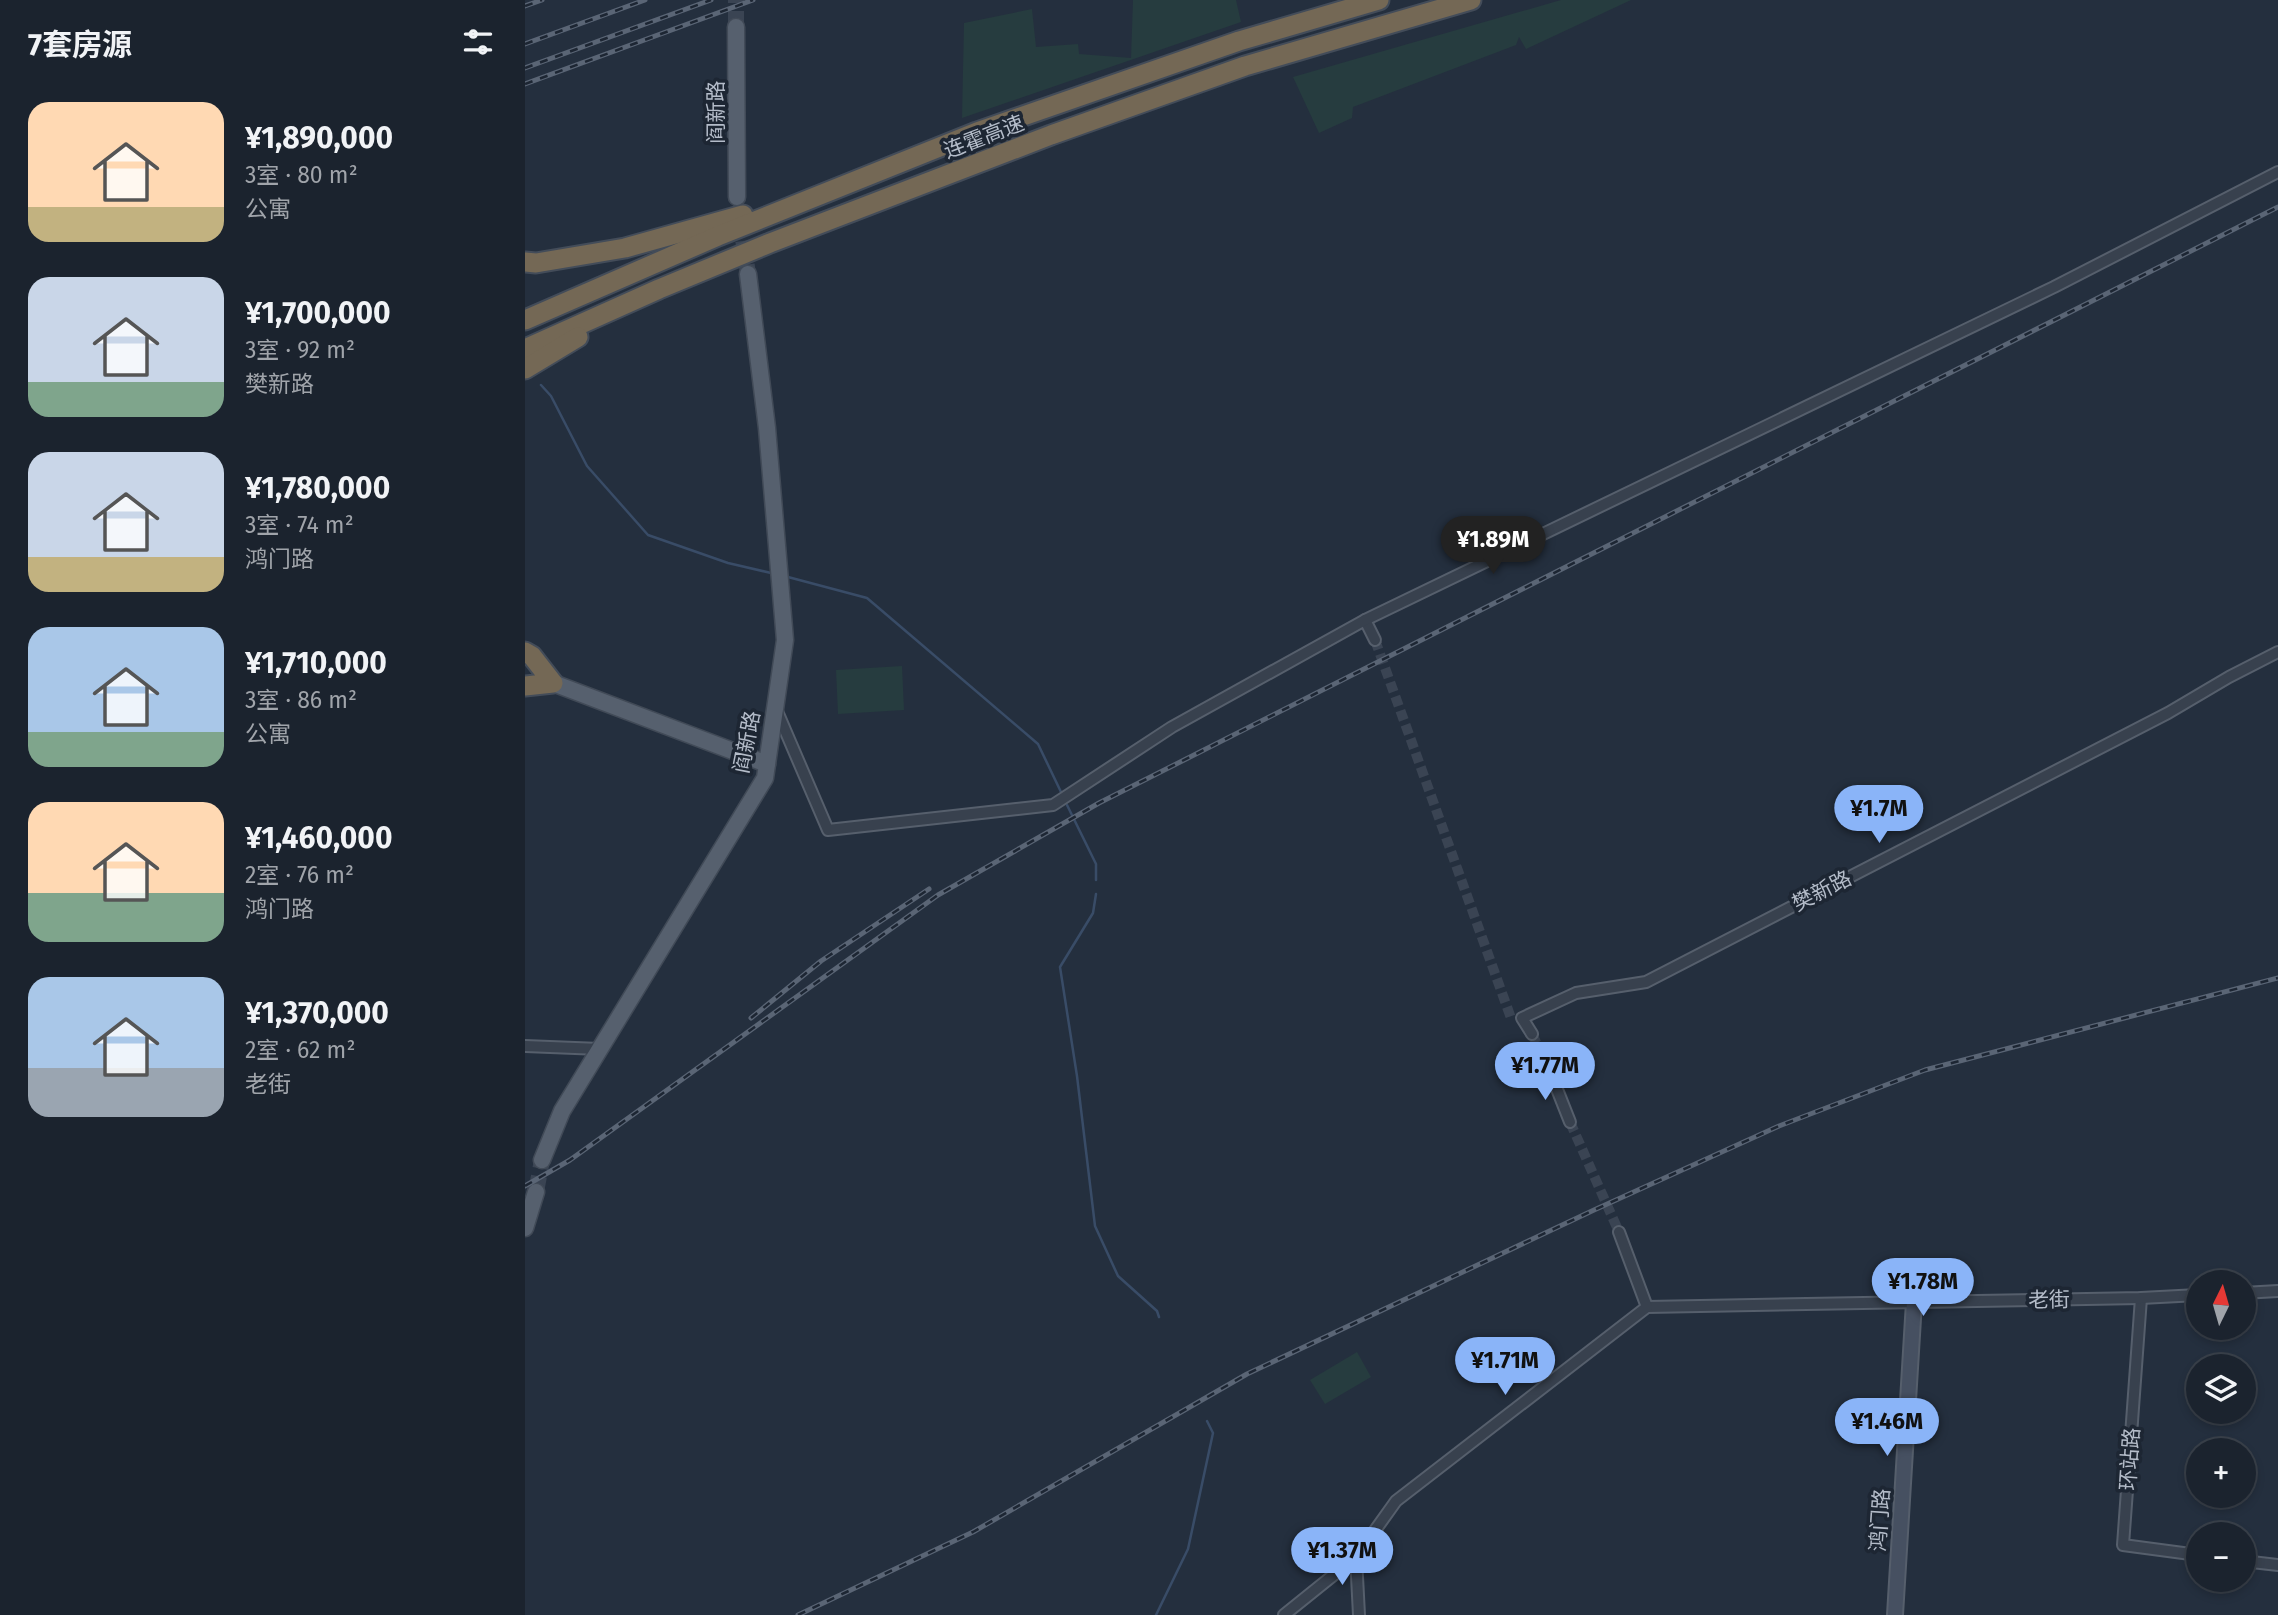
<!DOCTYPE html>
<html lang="zh">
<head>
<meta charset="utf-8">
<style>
  :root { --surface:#1b232e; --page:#242b36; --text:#f1f3f6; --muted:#a0a4aa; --line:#39404a; --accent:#8ab4f8 }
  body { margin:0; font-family:"Fira Sans","Noto Sans SC",sans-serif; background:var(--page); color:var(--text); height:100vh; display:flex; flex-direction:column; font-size:26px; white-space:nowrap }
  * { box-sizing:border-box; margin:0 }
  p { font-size:23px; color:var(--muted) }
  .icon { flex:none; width:38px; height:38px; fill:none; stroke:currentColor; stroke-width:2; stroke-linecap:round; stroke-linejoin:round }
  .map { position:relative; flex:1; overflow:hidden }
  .side { display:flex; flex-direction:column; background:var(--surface); width:525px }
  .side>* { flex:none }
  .needle { width:46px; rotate:5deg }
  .controls { position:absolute; left:1661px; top:1270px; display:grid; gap:14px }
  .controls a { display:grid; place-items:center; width:70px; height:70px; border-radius:50%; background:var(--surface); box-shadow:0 4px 10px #0003,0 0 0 2px var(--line); font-size:35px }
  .price { position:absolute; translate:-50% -60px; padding:0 16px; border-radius:24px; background:var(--accent); color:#111; font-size:23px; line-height:46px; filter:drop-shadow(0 2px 4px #0008) }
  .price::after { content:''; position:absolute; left:50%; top:42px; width:21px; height:16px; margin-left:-10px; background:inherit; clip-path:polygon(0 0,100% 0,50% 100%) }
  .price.selected { background:#222; color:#fff }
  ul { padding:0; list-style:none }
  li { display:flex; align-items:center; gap:21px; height:175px; padding:0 28px }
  li span { display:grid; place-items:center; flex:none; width:196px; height:140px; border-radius:21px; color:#555 }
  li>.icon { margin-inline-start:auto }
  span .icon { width:84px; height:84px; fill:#fffc; stroke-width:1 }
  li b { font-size:30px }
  h2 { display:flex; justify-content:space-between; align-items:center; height:84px; padding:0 28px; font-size:30px }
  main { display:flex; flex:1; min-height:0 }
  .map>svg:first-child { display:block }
  .green { fill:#263c3f }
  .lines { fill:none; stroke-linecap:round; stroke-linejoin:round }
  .stream { stroke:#394c67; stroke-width:2.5 }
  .street-tunnel { stroke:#3a4453; stroke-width:10; stroke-dasharray:10 5; stroke-linecap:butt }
  .primary-tunnel { stroke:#3a4453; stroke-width:16; stroke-dasharray:16 8; stroke-linecap:butt }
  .street-casing { stroke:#565f6c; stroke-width:14 }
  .secondary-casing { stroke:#565f6c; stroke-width:18 }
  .primary-casing { stroke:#414a57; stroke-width:19 }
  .highway-casing { stroke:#434c59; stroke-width:23 }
  .street { stroke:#38414e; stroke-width:10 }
  .secondary { stroke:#465061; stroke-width:14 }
  .primary { stroke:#56606e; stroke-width:16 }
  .highway { stroke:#746855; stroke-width:19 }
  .rail-casing { stroke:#5a6575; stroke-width:5 }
  .rail { stroke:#1d2633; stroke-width:2.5; stroke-dasharray:8; stroke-linecap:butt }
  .labels { text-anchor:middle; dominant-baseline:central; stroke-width:7; stroke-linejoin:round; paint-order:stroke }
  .street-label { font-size:21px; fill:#b4bcc9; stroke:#1d2633 }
</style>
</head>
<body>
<main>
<section class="side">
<h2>7套房源<svg class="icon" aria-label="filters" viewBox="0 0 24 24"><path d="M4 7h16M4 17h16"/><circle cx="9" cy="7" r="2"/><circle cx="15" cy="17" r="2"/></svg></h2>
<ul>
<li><span style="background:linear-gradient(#ffd9b3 75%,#c2b280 0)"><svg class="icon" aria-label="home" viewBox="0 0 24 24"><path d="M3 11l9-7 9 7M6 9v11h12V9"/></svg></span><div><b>¥1,890,000</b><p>3室 · 80 m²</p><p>公寓</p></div></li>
<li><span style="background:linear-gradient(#c9d6e8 75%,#7fa58c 0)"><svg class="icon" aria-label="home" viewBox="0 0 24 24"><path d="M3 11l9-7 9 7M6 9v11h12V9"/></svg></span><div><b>¥1,700,000</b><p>3室 · 92 m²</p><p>樊新路</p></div></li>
<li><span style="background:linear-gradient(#c9d6e8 75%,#c2b280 0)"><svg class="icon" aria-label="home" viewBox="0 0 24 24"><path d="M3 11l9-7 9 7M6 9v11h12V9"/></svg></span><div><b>¥1,780,000</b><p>3室 · 74 m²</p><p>鸿门路</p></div></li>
<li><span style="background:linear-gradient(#a9c7e8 75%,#7fa58c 0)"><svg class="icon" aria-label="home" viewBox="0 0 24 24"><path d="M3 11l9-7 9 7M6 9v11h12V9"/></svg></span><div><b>¥1,710,000</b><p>3室 · 86 m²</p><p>公寓</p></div></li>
<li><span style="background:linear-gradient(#ffd9b3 65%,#7fa58c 0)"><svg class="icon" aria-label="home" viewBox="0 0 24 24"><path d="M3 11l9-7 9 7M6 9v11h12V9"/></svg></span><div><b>¥1,460,000</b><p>2室 · 76 m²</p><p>鸿门路</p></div></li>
<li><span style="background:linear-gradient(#a9c7e8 65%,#9aa5b1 0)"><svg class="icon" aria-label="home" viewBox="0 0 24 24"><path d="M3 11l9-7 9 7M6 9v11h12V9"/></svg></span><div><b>¥1,370,000</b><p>2室 · 62 m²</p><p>老街</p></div></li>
</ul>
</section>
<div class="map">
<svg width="1753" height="1615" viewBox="0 0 1753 1615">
  <rect width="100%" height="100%" fill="#242f3e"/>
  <g class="green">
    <path d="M608,0H711L716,22L437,118L439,23L507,9L511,47L553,44L554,54L606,58Z"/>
    <path d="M1036,0H1106L1001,49L994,37L991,45L828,107L827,118L794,133L768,77Z"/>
    <path d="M377,666L379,710L313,714L311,670Z"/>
    <path d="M832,1352L846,1377L800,1404L785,1380Z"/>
  </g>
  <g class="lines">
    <g class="stream">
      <path d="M16,385L26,396L62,466L123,535L203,563L246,573"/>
      <path d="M263,577L342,598L513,744L536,792"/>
      <path d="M542,805L571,864V880"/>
      <path d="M571,894L568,913L535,967L552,1076L570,1226L593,1276L632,1311L634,1317"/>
      <path d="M631,1615L663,1549L688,1433L682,1421"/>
    </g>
    <g class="street-tunnel">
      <path d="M850,640L986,1018"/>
      <path d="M1007,1034L1024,1069"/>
      <path d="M1045,1122L1094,1232"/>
    </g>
    <g class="primary-tunnel">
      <path d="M211,27V0"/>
      <path d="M215,217L223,274"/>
      <path d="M11,1192L17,1160"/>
    </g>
    <defs>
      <g id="street">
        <path d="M840,620L850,640"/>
        <path d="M251,709L303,830L528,805L647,727L840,620L1529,287L1753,172"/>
        <path d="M1007,1034L997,1018L1051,993L1121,982L1643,713L1704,677L1753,652"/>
        <path d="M0,1046L75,1049"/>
        <path d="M1024,1069L1045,1122"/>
        <path d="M1718,1293L1753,1291"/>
        <path d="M1616,1298L1598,1545L1673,1555"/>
        <path d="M1122,1307L1616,1298L1673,1295"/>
        <path d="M831,1557L834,1615"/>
        <path d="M1718,1561L1753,1565"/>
        <path d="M759,1615L831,1557L871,1501L1122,1307L1094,1232"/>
      </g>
      <path id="secondary" d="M1370,1615L1389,1302"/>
      <g id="primary">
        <path d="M211,27L212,197"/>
        <path d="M28,683L242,764"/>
        <path d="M17,1160L37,1111L240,778L260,640L242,428L223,274"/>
        <path d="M0,1228L11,1192"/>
      </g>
      <g id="highway">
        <path d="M0,262L11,263L100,248L218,215"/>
        <path d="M0,320L193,236L452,132L714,41L854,0"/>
        <path d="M0,349L134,289L245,243L526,135L720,66L946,0"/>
        <path d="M0,369L53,337"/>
        <path d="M0,652L7,656L28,683L0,686"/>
      </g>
    </defs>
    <use href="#street" class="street-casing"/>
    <use href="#secondary" class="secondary-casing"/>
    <use href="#primary" class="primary-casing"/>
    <use href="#highway" class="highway-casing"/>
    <use href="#street" class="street"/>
    <use href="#secondary" class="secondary"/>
    <use href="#primary" class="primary"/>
    <use href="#highway" class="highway"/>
    <defs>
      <g id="rail">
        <path d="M0,6L17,0"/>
        <path d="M0,44L120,0"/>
        <path d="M0,68L186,0"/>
        <path d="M0,84L228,0"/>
        <path d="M226,1018L296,961L404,889"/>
        <path d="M0,1186L45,1160L413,895L574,803L1753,207"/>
        <path d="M273,1615L448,1532L722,1374L1069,1210L1254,1126L1400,1070L1753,978"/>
      </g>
    </defs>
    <use href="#rail" class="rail-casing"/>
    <use href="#rail" class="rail"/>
  </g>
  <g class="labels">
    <g class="street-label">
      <text transform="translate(191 112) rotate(-90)">阎新路</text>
      <text transform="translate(459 137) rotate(-21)">连霍高速</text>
      <text transform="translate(222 742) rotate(-79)">阎新路</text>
      <text transform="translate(1297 891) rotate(-27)">樊新路</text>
      <text transform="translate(1524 1300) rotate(-1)">老街</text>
      <text transform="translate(1605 1459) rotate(-86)">环站路</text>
      <text transform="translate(1355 1520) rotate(-86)">鸿门路</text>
    </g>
  </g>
</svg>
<div class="controls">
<a><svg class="needle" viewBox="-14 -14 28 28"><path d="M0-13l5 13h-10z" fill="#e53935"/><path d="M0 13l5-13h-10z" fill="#a0a4aa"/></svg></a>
<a><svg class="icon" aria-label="layers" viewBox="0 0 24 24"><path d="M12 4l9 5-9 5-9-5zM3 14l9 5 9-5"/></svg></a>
<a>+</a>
<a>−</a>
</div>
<b class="price selected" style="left:968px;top:576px">¥1.89M</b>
<b class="price" style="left:1354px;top:845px">¥1.7M</b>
<b class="price" style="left:1020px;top:1102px">¥1.77M</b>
<b class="price" style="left:1398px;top:1318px">¥1.78M</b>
<b class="price" style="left:980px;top:1397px">¥1.71M</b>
<b class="price" style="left:1362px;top:1458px">¥1.46M</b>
<b class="price" style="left:817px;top:1587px">¥1.37M</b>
</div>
</main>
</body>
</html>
